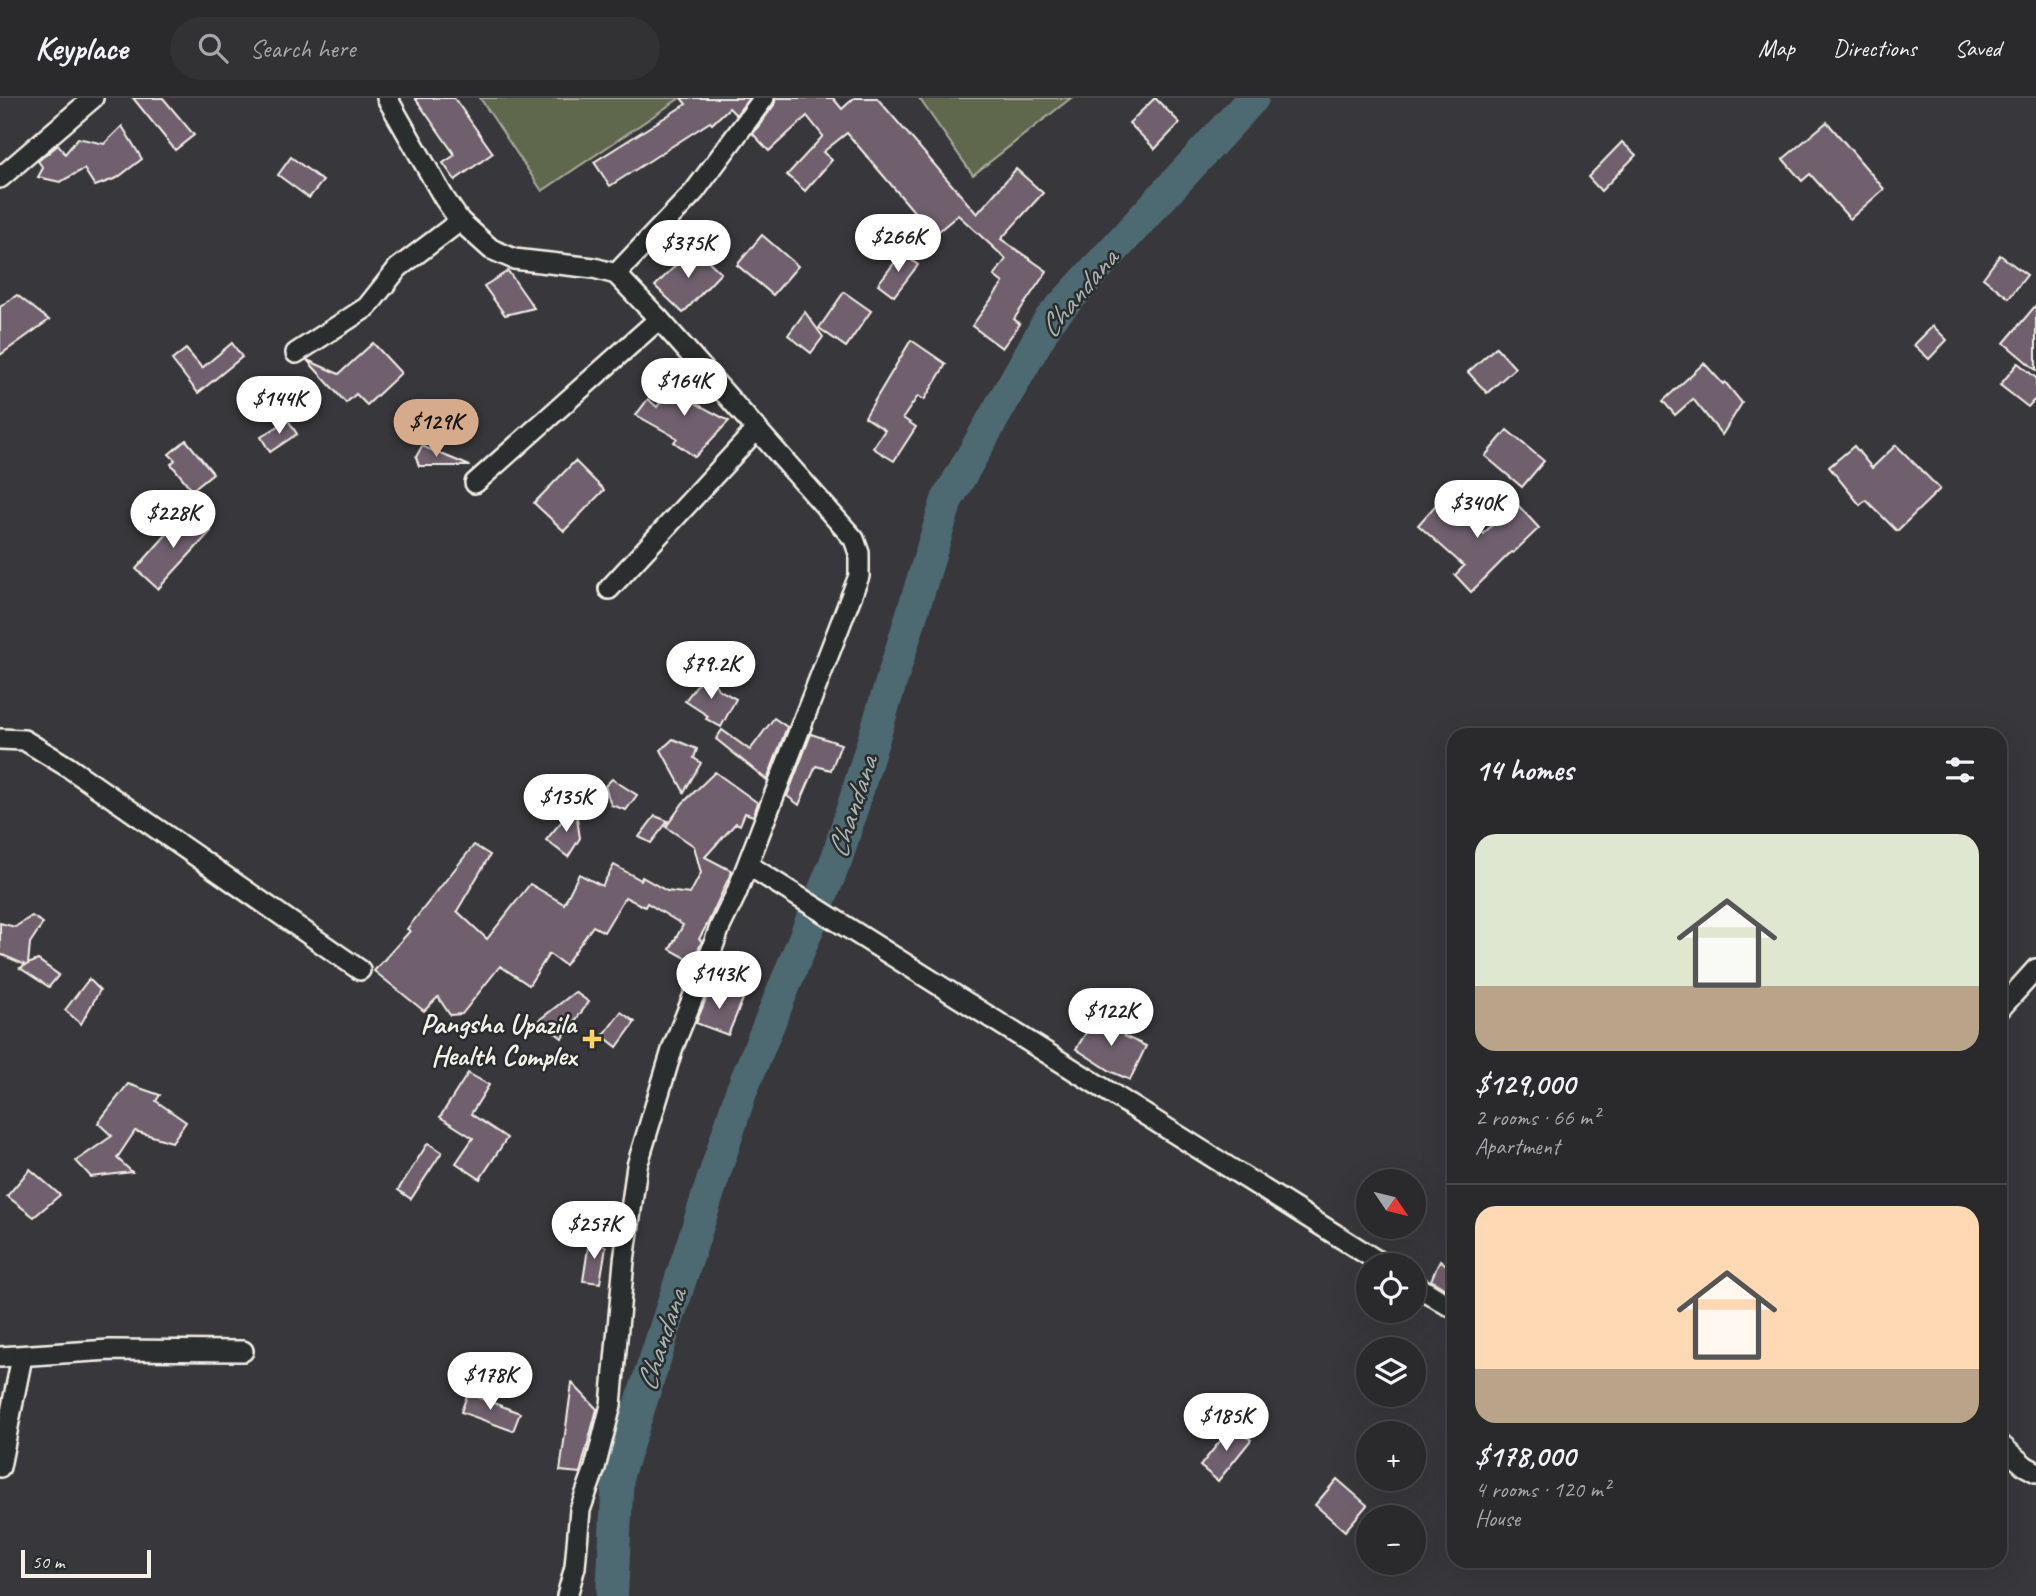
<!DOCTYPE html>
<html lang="en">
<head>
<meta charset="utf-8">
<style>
  :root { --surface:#2a292c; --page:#323134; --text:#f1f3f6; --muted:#a5a6a9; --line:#464548; --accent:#d6ab8b }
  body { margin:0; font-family:Caveat,sans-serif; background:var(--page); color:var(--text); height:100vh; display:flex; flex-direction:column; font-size:26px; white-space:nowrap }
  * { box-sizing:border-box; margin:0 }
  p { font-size:23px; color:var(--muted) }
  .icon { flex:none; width:38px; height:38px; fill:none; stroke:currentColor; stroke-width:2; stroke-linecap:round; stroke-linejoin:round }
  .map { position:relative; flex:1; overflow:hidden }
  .panel { position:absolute; left:1447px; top:630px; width:560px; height:840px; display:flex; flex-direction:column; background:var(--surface); border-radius:21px; box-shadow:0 7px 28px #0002,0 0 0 2px var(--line) }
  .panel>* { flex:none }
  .needle { width:46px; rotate:125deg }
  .buttons { position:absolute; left:1356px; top:1071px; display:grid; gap:14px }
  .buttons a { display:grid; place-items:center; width:70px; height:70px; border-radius:50%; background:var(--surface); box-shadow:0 7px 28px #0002,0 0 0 2px var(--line); font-size:35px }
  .scale { position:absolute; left:21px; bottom:18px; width:130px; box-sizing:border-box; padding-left:7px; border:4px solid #f4f1e8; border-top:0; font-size:19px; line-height:24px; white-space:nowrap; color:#f4f1e8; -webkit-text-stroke:5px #2a2d2e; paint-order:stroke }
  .price { position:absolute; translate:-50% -60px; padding:0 16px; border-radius:24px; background:#fff; color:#222; font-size:23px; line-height:46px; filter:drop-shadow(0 2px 4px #0008) }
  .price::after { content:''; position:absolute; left:50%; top:42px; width:21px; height:16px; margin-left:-10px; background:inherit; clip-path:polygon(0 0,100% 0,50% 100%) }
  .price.current { background:var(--accent); color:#111 }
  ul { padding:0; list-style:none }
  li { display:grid; align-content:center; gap:14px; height:371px; padding:0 28px }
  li+li { border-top:2px solid var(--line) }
  li span { display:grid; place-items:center; height:217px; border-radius:21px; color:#555 }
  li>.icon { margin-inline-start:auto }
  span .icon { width:126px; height:126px; fill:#fffc; stroke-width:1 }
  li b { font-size:30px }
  h2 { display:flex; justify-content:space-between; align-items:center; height:84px; padding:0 28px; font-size:30px }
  header { display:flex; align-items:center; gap:42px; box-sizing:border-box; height:98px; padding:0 35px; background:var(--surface); border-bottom:2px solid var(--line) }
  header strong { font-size:33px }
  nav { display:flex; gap:38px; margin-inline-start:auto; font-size:24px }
  .search { width:490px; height:63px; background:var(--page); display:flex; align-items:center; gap:18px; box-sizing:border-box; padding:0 24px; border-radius:38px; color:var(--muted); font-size:26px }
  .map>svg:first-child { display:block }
  .green { fill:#5e674e; stroke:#a9ac9b; stroke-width:2 }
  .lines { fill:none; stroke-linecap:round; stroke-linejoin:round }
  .river { stroke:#4d6971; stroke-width:32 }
  .building { fill:#6f616e; stroke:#f4f1e8; stroke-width:2 }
  .minor-casing { stroke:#f4f1e8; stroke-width:24 }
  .minor { stroke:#2a2d2e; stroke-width:19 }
  .poi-dot { fill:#ffd166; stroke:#2a2d2e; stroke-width:2.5 }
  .labels { text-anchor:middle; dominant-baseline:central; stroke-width:5; stroke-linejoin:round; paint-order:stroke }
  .poi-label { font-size:28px; font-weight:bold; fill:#f4f1e8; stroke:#2a2d2e; text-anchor:end }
  .water-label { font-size:30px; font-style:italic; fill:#a9b4b2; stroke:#2a2d2e }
</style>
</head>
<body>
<header>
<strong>Keyplace</strong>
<div class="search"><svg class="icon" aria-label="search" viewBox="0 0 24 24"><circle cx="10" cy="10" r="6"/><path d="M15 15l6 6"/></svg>Search here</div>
<nav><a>Map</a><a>Directions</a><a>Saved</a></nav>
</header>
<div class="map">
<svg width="2036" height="1498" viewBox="0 0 2036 1498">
  <rect width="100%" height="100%" fill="#38373b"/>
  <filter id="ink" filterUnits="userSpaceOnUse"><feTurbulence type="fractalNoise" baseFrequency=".0143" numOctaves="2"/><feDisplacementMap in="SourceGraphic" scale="14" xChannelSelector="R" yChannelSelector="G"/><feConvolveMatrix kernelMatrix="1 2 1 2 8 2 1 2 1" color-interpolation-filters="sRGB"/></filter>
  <g filter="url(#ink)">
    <g class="green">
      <path d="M480,0H680L542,93Z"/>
      <path d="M919,0H1071L973,77Z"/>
    </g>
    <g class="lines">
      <path class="river" d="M612,1498L618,1376L741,994L837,760L947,402L1049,222L1253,0"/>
    </g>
    <g class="building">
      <path d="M133,0H163L194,37L175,52Z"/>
      <path d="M415,0H454L493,55L455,82L443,65L455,57Z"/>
      <path d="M681,0H749L736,17L729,10L712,26L710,24L610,88L594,64L686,6Z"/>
      <path d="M776,0H833L842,11L854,0H877L977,116L1016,71L1043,95L1001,141L1047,173L1014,221L1020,226L1002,250L972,228L1003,185L994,178L1006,161L958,117L934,137L847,35L823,54L832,62L805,93L787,77L823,38L807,18L769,53L753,36L774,7Z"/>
      <path d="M1155,0L1180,25L1155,51L1129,25Z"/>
      <path d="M1827,24L1884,91L1850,121L1810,76L1802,83L1783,61Z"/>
      <path d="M122,28L142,61L117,80L95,88L84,71L60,84L38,79L43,70L38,63L58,47L65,56L78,40L104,46Z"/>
      <path d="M1622,44L1636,57L1601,93L1588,79Z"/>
      <path d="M291,59L323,83L309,100L278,77Z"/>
      <path d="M762,137L798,168L773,197L737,167Z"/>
      <path d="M694,149L721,175L683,215L655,188Z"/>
      <path d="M902,155L918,167L894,198L878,186Z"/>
      <path d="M2000,157L2027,177L2009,200L1983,180Z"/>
      <path d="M508,173L534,210L505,217L484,188Z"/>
      <path d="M844,194L871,213L846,249L819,230Z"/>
      <path d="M17,197L49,222L0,257V209Z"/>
      <path d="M2036,207V272L2004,245Z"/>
      <path d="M805,214L823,239L811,255L788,237Z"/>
      <path d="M1933,228L1947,242L1929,261L1914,247Z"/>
      <path d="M911,242L946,266L924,302L918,298L903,320L916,329L894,363L873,350L885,332L865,319Z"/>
      <path d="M232,245L242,259L198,295L172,262L186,251L202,270Z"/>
      <path d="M373,245L401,275L367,307L356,296L346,305L307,262L339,276Z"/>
      <path d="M1496,249L1515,270L1487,295L1468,274Z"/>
      <path d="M1704,265L1723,286L1725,284L1742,305L1722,337L1693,301L1675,317L1663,303Z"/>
      <path d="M2018,265L2036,280V300L2028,309L2000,287Z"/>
      <path d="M680,279L702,291L693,304L729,323L695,359L674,344L677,340L636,317L648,301L657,309Z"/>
      <path d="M288,322L297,336L270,354L261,339Z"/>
      <path d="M1507,332L1544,363L1522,389L1485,358Z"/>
      <path d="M186,342L213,375L192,392L171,366L175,362L169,356Z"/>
      <path d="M1896,347L1940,391L1897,433L1866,402L1860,407L1829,369L1854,348L1872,370Z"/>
      <path d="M422,348L470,368H419L416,359Z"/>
      <path d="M575,363L604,392L564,433L534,405Z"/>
      <path d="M1442,400L1483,436L1516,405L1539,430L1513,455L1511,454L1471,494L1455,477L1464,468L1418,427Z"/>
      <path d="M188,412L211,433L158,491L136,471Z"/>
      <path d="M707,573L718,591L736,601L721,629L706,621L708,618L685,603Z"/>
      <path d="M774,620L787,629L767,682L716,641L722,632L750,652Z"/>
      <path d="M811,636L841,646L831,672L816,668L799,707L787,698Z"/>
      <path d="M673,641L697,651L694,660L701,665L684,694L661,652Z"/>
      <path d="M715,674L758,705L753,718L745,715L740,727L736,725L705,759L732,773L708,825L699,841L702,843L693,864L670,851L683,827L647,805L645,809L625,799L604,834L593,828L565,867L549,856L529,887L500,868L462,916L450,917L438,899L424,913L374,873L410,833L407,831L474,747L490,757L457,813L487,841L530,786L564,806L579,776L602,788L614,767L641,782L642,779L667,793L690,796L701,775L694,748L666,729L683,705Z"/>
      <path d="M612,681L637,697L626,712L611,707L605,688Z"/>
      <path d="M575,707L580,740L568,759L546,742Z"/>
      <path d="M655,718L668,723L651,745L639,739Z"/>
      <path d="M32,818L43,825L30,845L28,866L38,862L59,877L49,889L20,870L26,867L0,856V825L15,829Z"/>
      <path d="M89,881L100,892L81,926L65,912Z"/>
      <path d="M711,888L743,901L728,937L696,925Z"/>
      <path d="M575,894L589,904L562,940L539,922Z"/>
      <path d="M621,914L635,924L617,949L603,938Z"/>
      <path d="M1097,917L1126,934L1124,938L1146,948L1130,982L1112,974L1076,951Z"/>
      <path d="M468,975L489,987L471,1016L507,1040L480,1081L456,1065L473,1040L440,1019Z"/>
      <path d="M128,986L160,997L156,1003L186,1024L172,1044L135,1033L117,1060L132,1074L91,1079L76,1063L112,1038L98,1025Z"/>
      <path d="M428,1045L442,1054L411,1101L398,1092Z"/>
      <path d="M30,1071L60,1097L34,1119L7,1098Z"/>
      <path d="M590,1137L606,1149L600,1185L583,1183Z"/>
      <path d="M1440,1162L1454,1173V1183L1447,1192L1431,1182Z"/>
      <path d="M572,1285L597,1311L580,1375L560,1373Z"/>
      <path d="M468,1295L520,1315L513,1333L461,1314Z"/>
      <path d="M1233,1327L1251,1342L1218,1383L1200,1368Z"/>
      <path d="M1337,1381L1367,1407L1345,1433L1315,1407Z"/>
    </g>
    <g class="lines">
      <defs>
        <g id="minor">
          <path d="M387,0L444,100L460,123L491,151L514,161L594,170L616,176L659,221L854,441L859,455V478L736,796L720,829L708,862L716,877"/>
          <path d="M0,80L93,0"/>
          <path d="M616,176L694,94L764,0"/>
          <path d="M296,255L367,209L398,170L460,123"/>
          <path d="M475,385L659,221"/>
          <path d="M609,491L757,331"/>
          <path d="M0,641L24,642L68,669L360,872"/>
          <path d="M748,767L1384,1167"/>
          <path d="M2000,911L2036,871"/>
          <path d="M1414,1186L1446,1206L1454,1209"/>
          <path d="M0,1259L110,1252L243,1253"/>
          <path d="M2000,1346L2025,1368L2036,1374"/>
          <path d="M0,1369L22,1259"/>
          <path d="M567,1498L575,1469L580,1412L595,1370L611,1307L624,1163L637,1068L673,949L708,862"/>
        </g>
      </defs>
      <use href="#minor" class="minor-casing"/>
      <use href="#minor" class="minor"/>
    </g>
  </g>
  <path class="poi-dot" d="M588.5 930.5h7v7h7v7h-7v7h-7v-7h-7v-7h7z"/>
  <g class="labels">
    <g class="poi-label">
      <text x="576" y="925">Pangsha Upazila<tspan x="576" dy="32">Health Complex</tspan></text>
    </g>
    <g class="water-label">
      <text transform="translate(1078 195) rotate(-50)">Chandana</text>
      <text transform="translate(852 709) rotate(-72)">Chandana</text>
      <text transform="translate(661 1242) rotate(-72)">Chandana</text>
    </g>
  </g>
</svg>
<div class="buttons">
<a><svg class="needle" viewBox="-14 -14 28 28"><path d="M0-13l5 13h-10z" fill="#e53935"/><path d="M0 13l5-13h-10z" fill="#a5a6a9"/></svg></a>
<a><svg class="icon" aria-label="locate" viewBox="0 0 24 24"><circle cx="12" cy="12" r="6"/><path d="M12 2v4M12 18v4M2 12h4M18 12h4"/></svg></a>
<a><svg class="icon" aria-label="layers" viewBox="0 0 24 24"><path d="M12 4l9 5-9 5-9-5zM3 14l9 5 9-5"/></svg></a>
<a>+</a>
<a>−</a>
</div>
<div class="scale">50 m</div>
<b class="price" style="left:898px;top:176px">$266K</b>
<b class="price" style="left:688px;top:182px">$375K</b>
<b class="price" style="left:684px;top:320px">$164K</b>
<b class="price" style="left:279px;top:338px">$144K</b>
<b class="price current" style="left:436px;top:361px">$129K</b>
<b class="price" style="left:1477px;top:442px">$340K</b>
<b class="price" style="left:173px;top:452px">$228K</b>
<b class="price" style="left:711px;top:603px">$79.2K</b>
<b class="price" style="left:566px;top:736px">$135K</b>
<b class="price" style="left:719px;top:913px">$143K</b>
<b class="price" style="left:1111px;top:950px">$122K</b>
<b class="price" style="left:594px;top:1163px">$257K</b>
<b class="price" style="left:490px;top:1314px">$178K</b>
<b class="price" style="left:1226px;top:1355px">$185K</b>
<section class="panel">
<h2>14 homes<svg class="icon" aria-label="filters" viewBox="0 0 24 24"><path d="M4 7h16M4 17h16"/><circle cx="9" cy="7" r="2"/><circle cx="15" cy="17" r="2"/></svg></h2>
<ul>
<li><span style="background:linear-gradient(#dfe7d0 70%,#b9a48a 0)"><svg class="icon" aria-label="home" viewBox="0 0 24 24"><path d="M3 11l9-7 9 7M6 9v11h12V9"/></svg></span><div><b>$129,000</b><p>2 rooms · 66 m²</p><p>Apartment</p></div></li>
<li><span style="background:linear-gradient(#ffd9b3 75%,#b9a48a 0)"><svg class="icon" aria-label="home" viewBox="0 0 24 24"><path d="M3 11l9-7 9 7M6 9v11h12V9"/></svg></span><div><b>$178,000</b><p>4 rooms · 120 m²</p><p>House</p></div></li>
</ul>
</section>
</div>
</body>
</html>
